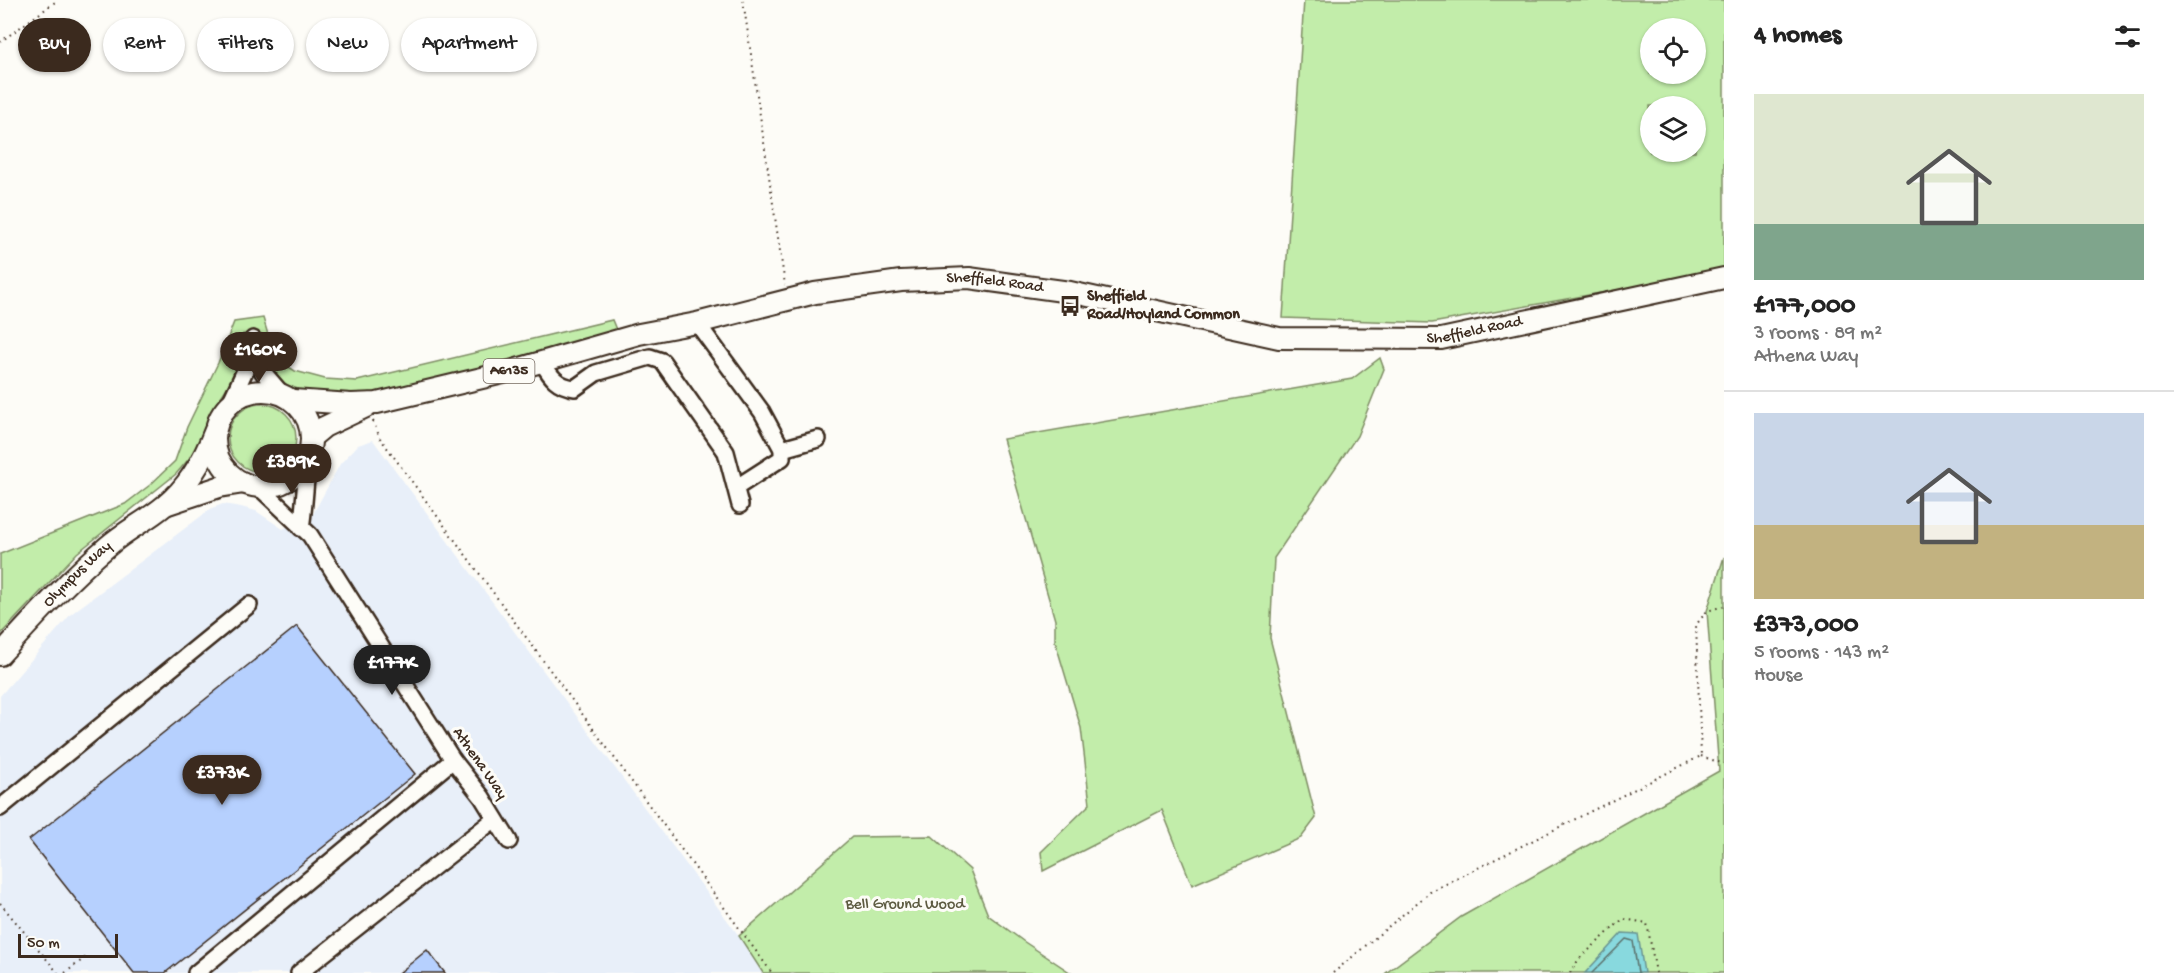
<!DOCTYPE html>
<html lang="en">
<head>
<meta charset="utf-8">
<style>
  :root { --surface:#fff; --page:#f2f2f2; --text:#222; --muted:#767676; --line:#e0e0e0; --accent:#3b2a1e }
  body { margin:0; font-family:"Gochi Hand",sans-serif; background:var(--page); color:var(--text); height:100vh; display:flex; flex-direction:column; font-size:22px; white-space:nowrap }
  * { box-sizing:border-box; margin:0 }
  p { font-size:20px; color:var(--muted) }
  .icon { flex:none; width:33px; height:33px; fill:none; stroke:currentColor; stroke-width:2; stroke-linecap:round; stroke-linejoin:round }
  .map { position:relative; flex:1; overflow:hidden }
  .details { display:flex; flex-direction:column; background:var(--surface); width:450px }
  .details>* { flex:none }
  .top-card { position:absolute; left:18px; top:18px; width:570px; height:54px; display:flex; gap:12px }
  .tools { position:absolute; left:1640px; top:18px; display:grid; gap:12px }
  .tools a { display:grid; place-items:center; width:66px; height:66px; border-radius:50%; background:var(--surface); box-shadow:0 2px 4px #0004; font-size:30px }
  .scale { position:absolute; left:18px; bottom:15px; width:100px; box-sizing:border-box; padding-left:6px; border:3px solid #3b2a1e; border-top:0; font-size:16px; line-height:21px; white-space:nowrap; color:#3b2a1e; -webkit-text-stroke:4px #fdfcf7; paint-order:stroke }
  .price { position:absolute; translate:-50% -51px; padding:0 14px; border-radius:21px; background:var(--accent); color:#fff; font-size:20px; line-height:39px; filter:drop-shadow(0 2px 3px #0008) }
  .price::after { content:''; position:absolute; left:50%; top:36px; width:18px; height:14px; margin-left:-9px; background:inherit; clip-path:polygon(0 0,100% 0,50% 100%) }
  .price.active { background:#222; color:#fff }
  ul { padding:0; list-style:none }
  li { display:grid; align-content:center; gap:12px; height:318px; padding:0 30px }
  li+li { border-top:2px solid var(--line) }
  li span { display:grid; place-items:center; height:186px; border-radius:0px; color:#555 }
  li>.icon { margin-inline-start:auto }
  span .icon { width:108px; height:108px; fill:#fffc; stroke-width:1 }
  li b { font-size:26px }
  h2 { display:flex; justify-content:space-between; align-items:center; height:72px; padding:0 30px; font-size:26px }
  .pill { padding:0 21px; border-radius:27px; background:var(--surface); box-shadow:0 2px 4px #0004; font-size:21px; line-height:54px }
  .pill.active { background:var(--accent); color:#fff }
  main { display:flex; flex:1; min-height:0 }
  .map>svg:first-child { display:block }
  .built { fill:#e8eff9 }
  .green { fill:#c2edaa; stroke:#7e8c64; stroke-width:1.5; fill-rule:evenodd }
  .water { fill:#88d9de; stroke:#699391; stroke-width:1.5 }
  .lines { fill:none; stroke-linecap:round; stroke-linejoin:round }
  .shore { stroke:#5a706b; stroke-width:1.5 }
  .building { fill:#b6d0fe; stroke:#3b2a1e; stroke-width:1.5 }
  .minor-casing { stroke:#3b2a1e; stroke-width:20 }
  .major-casing { stroke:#3b2a1e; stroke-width:24 }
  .path { stroke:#3b2a1e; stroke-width:2; stroke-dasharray:1.5 4.5; stroke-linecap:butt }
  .minor { stroke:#fdfcf7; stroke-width:15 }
  .major { stroke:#fdfcf7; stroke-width:20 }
  .labels { text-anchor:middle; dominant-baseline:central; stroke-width:6; stroke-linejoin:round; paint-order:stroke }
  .shield { fill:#fdfcf7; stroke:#75695f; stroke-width:1.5 }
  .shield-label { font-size:15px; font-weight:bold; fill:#3b2a1e }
  .street-label { font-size:16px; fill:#3b2a1e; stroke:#fdfcf7 }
  .poi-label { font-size:16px; font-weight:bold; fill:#3b2a1e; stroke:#fdfcf7; text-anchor:start }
  .park-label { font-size:16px; fill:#5d5b41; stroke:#fdfcf7 }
</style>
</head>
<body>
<main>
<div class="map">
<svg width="1724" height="973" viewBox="0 0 1724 973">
  <rect width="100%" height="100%" fill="#fdfcf7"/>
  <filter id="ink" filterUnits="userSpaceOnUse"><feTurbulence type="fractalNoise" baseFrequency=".0167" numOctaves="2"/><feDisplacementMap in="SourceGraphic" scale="12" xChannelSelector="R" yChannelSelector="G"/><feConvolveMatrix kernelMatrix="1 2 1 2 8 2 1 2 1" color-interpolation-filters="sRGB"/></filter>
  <g filter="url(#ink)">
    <path class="built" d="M373,440L739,936L763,973H0V696L71,614L212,508L223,504L241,507L256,511L283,529L313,514L340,464L358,445Z"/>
    <g class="green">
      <path d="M1304,0H1724V271L1432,323L1283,318ZM1650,28H1695V74H1650ZM1650,106H1695V152H1650Z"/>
      <path d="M263,318L275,358L295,371L325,379L357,381L612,320L617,332C558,350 500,366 441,381C418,387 394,395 370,399C359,401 345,397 334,396C293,391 262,384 261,334H243C240,353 237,372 226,389C220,399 214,406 209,417C203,432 201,448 193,462L188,460L176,474L77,553L0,635V554L125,504L150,485L175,461L187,427L218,363L234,322Z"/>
      <path d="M1380,358L1384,369L1357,436L1274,558L1270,638L1316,818L1301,838L1192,885L1162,810L1043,871L1041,852L1090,804L1081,728L1055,641V620L1003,439L1352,379Z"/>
      <circle cx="262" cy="438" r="34"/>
      <path d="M1724,557V973H1386L1461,917L1719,771L1707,611Z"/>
      <path d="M932,836L970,870L988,915L1023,941L1071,973H763L739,936L852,837Z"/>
    </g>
    <path class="water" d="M1622,933L1638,934L1644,973H1585Z"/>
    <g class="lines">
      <path class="shore" d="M1592,973L1626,939L1633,941L1638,973"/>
    </g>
    <g class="building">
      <path d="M297,626L415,774L165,973H134L29,840Z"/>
      <path d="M427,950L445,973H399Z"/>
    </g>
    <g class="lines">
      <defs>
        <g id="minor">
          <path d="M697,323L762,412L782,449V458L737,487"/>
          <path d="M252,349L263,372L281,393"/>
          <path d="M542,362C551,377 557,386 575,388L596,373L650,357L662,361L726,452L740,505"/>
          <path d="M230,403L248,364L253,339"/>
          <path d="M782,449L818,439"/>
          <path d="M259,487L310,535L453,760L482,797L509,841"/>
          <path d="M301,528C305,503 305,479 309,454"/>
          <path d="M0,808L249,605"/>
          <path d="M196,973L453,760"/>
          <path d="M299,973L495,819"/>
        </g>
        <g id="major">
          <circle cx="263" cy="439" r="48"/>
          <path id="s1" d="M293,400L351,404L377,403L503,373L639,334L697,323L815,293L901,281L969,278L1070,292L1279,338L1441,339L1724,278"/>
          <path d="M312,437L324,427L366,407"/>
          <path d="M168,504L219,487L244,483"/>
          <path id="s2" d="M0,655C35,617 69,579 108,546C125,531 146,521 164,506C188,487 204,459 215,430"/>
        </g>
      </defs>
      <use href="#minor" class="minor-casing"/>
      <use href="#major" class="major-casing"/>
      <g class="path">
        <path d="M743,0L785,285"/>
        <path d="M0,42L58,0"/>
        <path d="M373,421L380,438L772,973"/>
        <path d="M1701,756L1724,764"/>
        <path d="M0,903L58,973"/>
        <path d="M65,973L86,957"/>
        <path d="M1333,973L1430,892L1701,756L1696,625L1707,611L1724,606"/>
        <path d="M1570,973L1579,959L1623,919L1647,923L1656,973"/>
      </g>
      <use href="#minor" class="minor"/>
      <use href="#major" class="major"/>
    </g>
  </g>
  <defs>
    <symbol id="bus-bare" viewBox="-9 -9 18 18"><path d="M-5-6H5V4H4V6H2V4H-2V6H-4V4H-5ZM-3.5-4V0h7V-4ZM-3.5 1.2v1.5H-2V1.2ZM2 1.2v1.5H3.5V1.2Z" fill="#3b2a1e" stroke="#fdfcf7" stroke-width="2.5" paint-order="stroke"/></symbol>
  </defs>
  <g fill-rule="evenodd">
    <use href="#bus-bare" x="1055" y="291" width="30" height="30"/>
  </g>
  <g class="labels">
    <rect class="shield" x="483.5" y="359" width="51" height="24" rx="4.5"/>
    <g class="shield-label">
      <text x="509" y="371">A6135</text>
    </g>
    <g class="street-label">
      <text stroke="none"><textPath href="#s1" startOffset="717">Sheffield Road</textPath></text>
      <text stroke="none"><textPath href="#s1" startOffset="1203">Sheffield Road</textPath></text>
      <text stroke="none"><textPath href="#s2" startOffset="112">Olympus Way</textPath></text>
      <text transform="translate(479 764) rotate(55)">Athena Way</text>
    </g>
    <g class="poi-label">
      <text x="1087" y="297">Sheffield<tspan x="1087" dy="18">Road/Hoyland Common</tspan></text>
    </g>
    <g class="park-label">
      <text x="905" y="905">Bell Ground Wood</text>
    </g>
  </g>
</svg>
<div class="tools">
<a><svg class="icon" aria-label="locate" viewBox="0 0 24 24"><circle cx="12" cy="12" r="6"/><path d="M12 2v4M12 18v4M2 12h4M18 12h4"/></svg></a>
<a><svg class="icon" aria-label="layers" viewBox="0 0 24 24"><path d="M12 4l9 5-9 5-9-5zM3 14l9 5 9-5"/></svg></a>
</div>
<div class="scale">50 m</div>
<b class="price" style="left:259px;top:383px">£160K</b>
<b class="price" style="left:292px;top:495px">£389K</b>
<b class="price active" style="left:392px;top:696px">£177K</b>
<b class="price" style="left:222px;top:806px">£373K</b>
<div class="top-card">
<a class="pill active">Buy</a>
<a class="pill">Rent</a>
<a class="pill">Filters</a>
<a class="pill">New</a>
<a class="pill">Apartment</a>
</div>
</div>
<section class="details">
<h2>4 homes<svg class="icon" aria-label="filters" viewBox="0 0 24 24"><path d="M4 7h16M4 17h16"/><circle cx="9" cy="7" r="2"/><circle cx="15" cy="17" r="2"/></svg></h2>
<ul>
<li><span style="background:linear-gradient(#dfe7d0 70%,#7fa58c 0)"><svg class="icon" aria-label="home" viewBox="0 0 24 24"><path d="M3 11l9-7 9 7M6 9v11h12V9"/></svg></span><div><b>£177,000</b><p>3 rooms · 89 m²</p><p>Athena Way</p></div></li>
<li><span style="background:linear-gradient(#c9d6e8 60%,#c2b280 0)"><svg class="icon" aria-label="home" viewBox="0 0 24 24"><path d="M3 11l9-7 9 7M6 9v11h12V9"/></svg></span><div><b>£373,000</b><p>5 rooms · 143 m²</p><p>House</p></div></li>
</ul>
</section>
</main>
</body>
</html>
